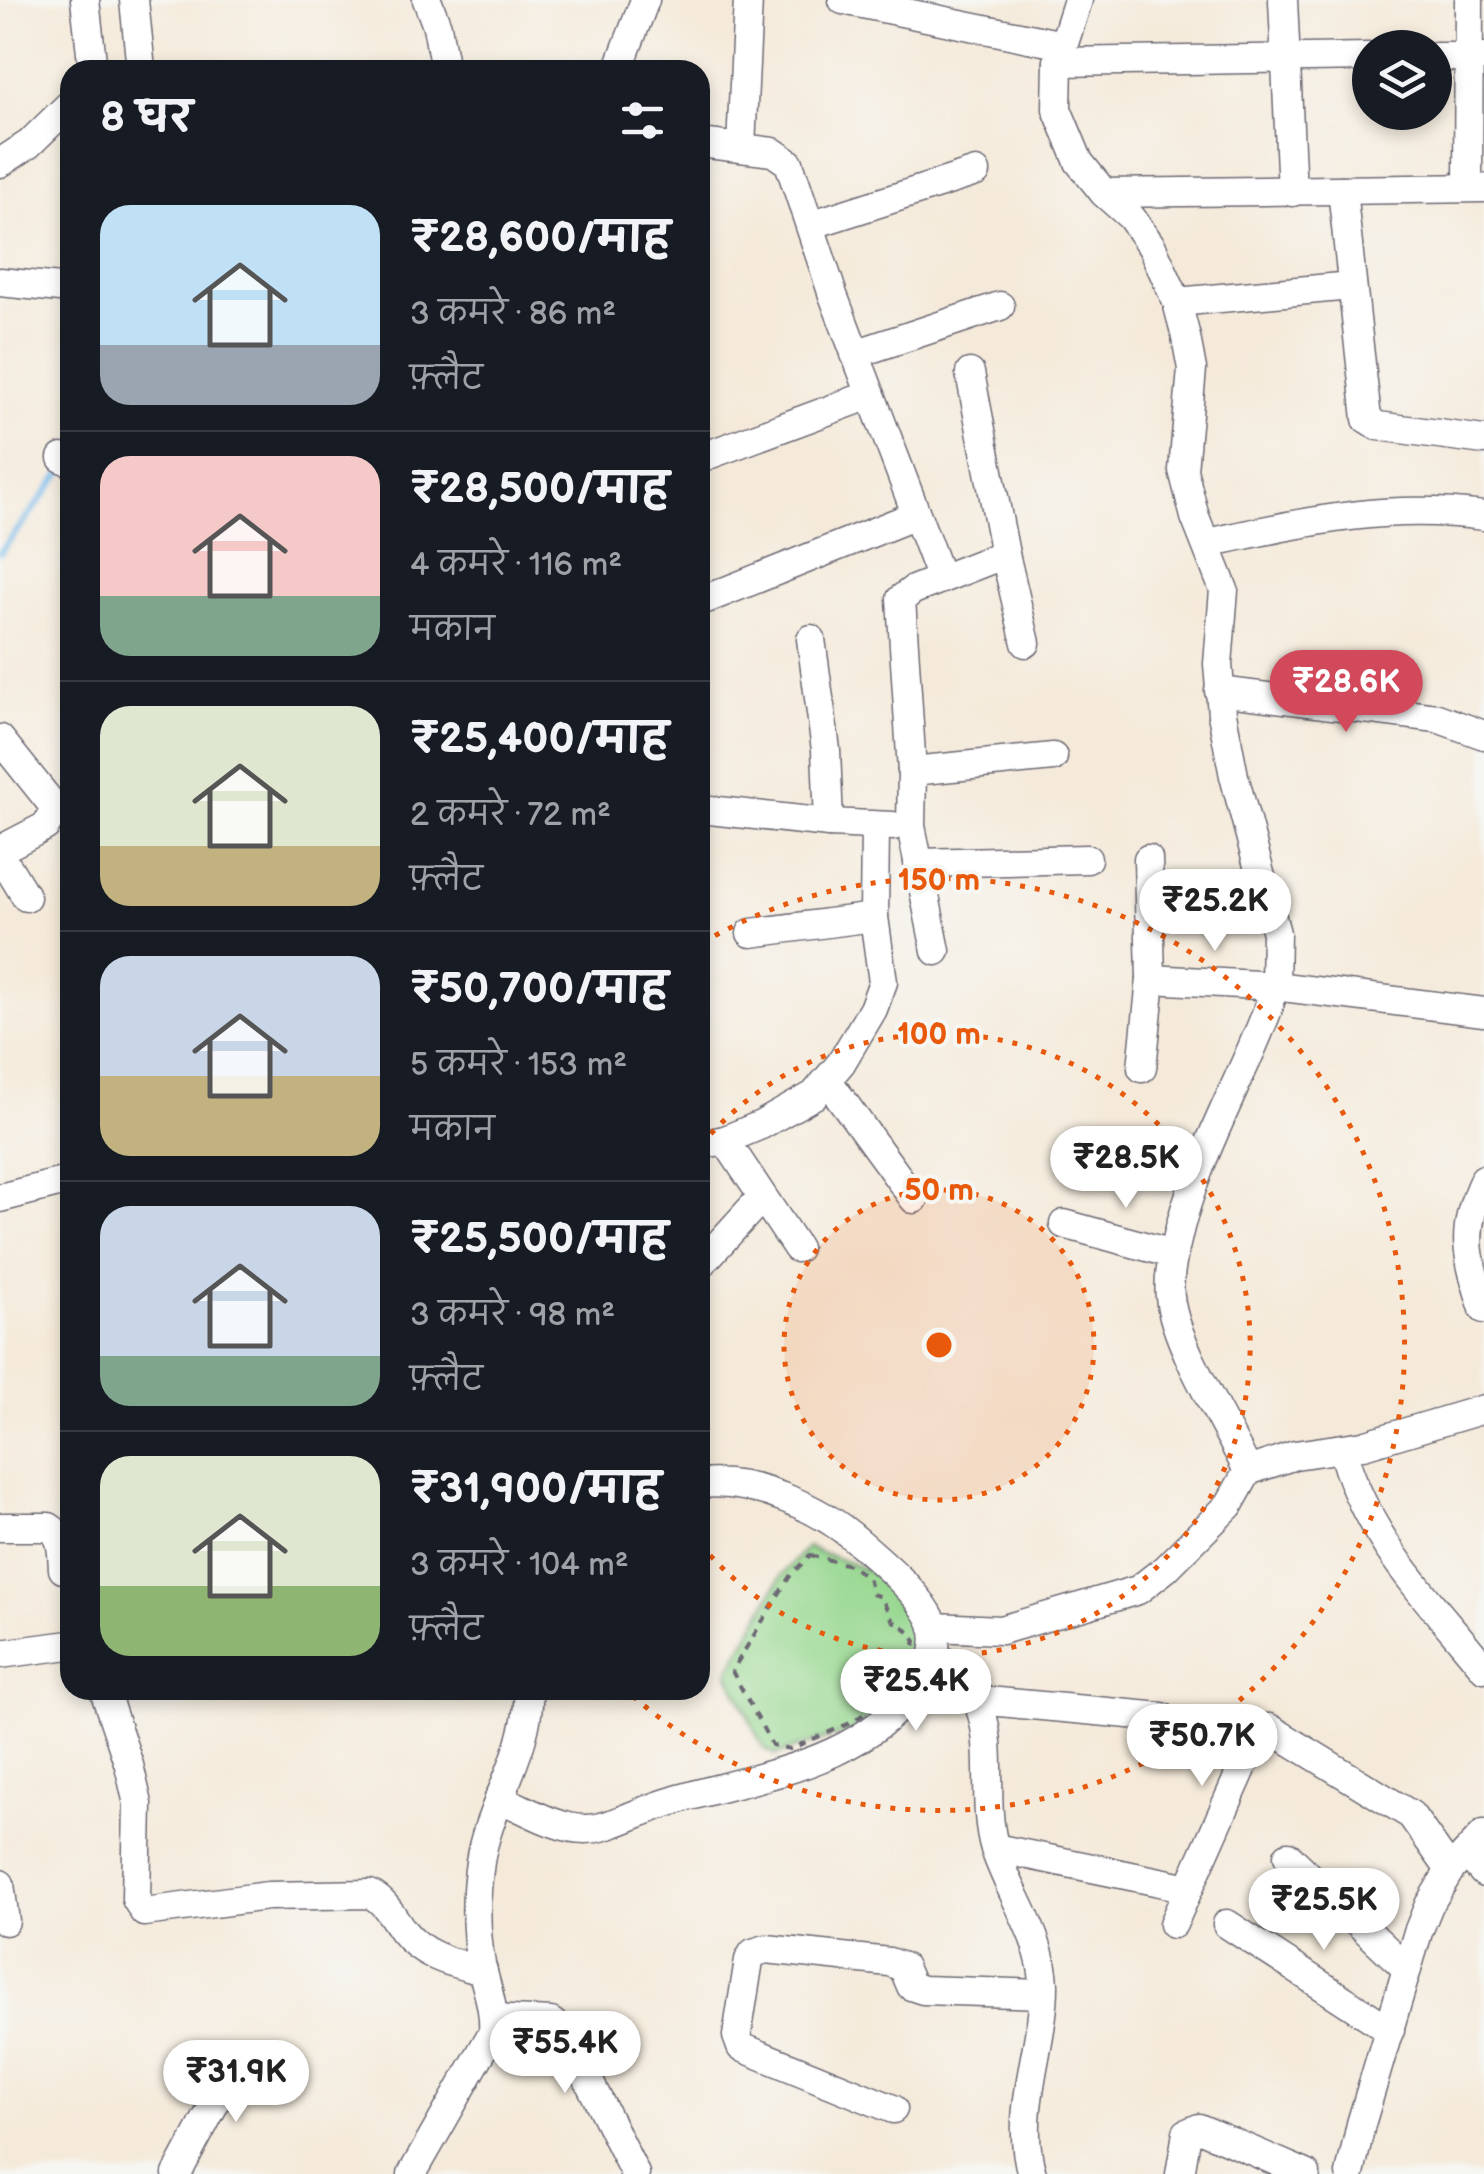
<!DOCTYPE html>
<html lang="hi">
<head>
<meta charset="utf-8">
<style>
  :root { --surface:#171b24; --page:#20242c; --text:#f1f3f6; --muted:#9ea1a6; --line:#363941; --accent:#d1495b }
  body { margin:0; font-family:"Balsamiq Sans","Playpen Sans Deva",sans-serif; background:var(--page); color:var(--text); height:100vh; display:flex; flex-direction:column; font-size:38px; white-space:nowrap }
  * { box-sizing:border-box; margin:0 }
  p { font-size:32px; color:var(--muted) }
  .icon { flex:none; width:55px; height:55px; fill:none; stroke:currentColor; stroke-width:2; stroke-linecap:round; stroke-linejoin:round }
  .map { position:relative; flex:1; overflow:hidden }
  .drawer { position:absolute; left:60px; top:60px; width:650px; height:1640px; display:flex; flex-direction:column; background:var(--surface); border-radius:30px; box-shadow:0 5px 15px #0003 }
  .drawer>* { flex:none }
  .controls { position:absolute; left:1352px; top:30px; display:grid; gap:20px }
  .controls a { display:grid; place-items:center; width:100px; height:100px; border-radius:50%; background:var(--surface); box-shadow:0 5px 15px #0003; font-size:50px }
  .price { position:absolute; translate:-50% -85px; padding:0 22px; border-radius:35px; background:#fff; color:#222; font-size:32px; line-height:65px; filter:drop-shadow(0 2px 5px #0008) }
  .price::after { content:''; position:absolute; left:50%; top:60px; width:30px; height:22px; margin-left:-15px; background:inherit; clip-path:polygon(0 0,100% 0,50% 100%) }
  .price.current { background:var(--accent); color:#fff }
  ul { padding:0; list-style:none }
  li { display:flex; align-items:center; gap:30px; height:250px; padding:0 40px }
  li+li { border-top:2px solid var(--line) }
  li span { display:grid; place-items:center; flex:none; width:280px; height:200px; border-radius:30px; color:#555 }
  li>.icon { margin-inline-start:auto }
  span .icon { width:120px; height:120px; fill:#fffc; stroke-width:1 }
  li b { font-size:42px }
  h2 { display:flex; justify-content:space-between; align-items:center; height:120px; padding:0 40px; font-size:42px }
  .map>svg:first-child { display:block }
  .park { fill:#95d78e; stroke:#5c7c64; stroke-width:2.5 }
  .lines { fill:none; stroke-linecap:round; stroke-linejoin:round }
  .stream { stroke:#76bbec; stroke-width:6 }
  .minor-casing { stroke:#6c6873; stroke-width:31 }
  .path { stroke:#6c6873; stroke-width:4; stroke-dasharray:8 8; stroke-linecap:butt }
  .minor { stroke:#fff; stroke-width:28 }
  .ring { fill:none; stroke:#e8590c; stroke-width:5; stroke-dasharray:5 10 }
  .centre { fill:#e8590c; stroke:#f6f6f2; stroke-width:5 }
  .ring-label { font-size:30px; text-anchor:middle; font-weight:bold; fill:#e8590c; stroke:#f6f6f2; stroke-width:8; stroke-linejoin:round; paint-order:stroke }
</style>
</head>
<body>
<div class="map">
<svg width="1484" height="2174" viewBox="0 0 1484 2174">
  <rect width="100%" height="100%" fill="#f6f6f2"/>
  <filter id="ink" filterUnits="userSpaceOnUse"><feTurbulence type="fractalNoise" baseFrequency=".01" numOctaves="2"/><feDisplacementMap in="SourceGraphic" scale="20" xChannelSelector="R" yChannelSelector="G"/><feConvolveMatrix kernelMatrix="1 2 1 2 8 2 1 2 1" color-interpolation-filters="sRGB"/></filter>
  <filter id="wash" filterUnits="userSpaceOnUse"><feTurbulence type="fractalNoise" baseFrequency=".0048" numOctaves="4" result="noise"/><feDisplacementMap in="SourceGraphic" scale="40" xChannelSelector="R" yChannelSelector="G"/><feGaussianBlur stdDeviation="2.25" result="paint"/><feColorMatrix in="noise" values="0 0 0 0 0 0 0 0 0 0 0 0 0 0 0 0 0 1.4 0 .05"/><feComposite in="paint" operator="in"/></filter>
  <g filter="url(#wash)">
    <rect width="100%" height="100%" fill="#f5eada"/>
    <path class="park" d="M807,1547L875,1573L920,1635L919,1650L885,1706L851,1731L775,1755L763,1748L728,1672L782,1575Z"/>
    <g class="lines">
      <path class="stream" d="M0,553L66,467"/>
    </g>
  </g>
  <g filter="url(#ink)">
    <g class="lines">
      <defs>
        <g id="minor">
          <path d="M85,0L93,70"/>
          <path d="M134,0L141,70"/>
          <path d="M427,0L437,26L445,70"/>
          <path d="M843,0L1063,45"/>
          <path d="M1078,0L1058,62L1057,109L1079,162L1104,193L1131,217L1152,247L1177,302L1186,337L1192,369L1183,470L1195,517L1224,590L1218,664L1222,714L1234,776L1276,933L1275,986L1268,1009C1238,1088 1194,1160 1176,1244C1172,1261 1168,1279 1170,1297C1175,1345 1226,1424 1248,1471"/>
          <path d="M1283,0L1292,192"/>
          <path d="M1435,57H1483"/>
          <path d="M1058,62L1370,57"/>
          <path d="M618,70L645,0"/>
          <path d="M700,143L773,152L789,163L833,295L941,579"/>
          <path d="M741,147L748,0"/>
          <path d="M0,163L29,144L70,104"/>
          <path d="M1468,187L1469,0"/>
          <path d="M1342,190L1367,419L1378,426L1484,440"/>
          <path d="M1104,193L1484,188"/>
          <path d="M810,225L976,172"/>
          <path d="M0,282L70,289"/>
          <path d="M1177,302L1351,286"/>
          <path d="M855,354L1000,306"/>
          <path d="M970,373L1005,554L1026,643"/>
          <path d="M62,458L70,462"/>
          <path d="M700,458L870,395"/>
          <path d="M1207,543C1305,522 1383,503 1484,516"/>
          <path d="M706,599L916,515"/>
          <path d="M811,639L826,750L829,823"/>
          <path d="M1219,691L1437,718L1484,735"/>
          <path d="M0,739L52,804L54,811L46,826L0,850"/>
          <path d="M912,771L1053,757"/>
          <path d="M700,809L829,823L893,826"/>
          <path d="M918,863L1087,859"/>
          <path d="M0,867L9,869L26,897"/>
          <path d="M751,933L874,917"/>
          <path d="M936,951L911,826L912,771L901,599L913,590L1005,554"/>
          <path d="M1151,979L1275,986L1484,1012"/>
          <path d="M1142,1068L1151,979L1148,859"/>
          <path d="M828,1081L914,1199"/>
          <path d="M725,1140L797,1248"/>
          <path d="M700,1145L725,1140L761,1125L814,1095L841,1063L873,1009L883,982L874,917L875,826"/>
          <path d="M1484,1179C1459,1232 1467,1255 1484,1309"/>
          <path d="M0,1198L70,1180"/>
          <path d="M1064,1224L1173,1254"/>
          <path d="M700,1265L762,1197"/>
          <path d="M1342,1449C1367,1540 1427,1597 1484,1668"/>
          <path d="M0,1527H49C63,1535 62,1554 63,1569"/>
          <path d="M934,1627L1001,1630L1138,1590L1165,1569L1229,1505L1248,1471L1295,1455L1363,1445L1484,1409"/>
          <path d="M0,1654L70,1645"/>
          <path d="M935,1655C953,1667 967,1678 976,1698C998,1745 980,1800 995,1849C1009,1893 1043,1938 1044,1985C1044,2048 1013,2112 1032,2174"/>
          <path d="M104,1690L129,1765L138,1804L136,1899L144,1912L268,1896L370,1894C386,1902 392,1916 403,1931C422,1956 453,1963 483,1971"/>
          <path d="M977,1700L1162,1717"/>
          <path d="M499,1798C525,1809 556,1829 585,1829C607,1829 629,1816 650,1809C666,1802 683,1798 701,1793C784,1771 865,1757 919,1684C932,1668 941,1641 932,1621C921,1595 881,1561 860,1543C821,1508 753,1478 700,1484"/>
          <path d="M995,1848L1189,1888"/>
          <path d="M1467,1854L1484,1873"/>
          <path d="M1288,1856L1407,1969"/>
          <path d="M0,1884L5,1921"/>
          <path d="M1173,1924L1256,1737L1269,1728L1411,1815L1450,1870"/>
          <path d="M1227,1924L1390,2030"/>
          <path d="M494,2019L551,2022L565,2033L635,2174"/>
          <path d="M893,2109L741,2047L737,2036L749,1960L753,1953L766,1949L889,1962L903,1967L911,1986L923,1990L1043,1994"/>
          <path d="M177,2174L241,2054"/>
          <path d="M412,2174L493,2032C495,2008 486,1987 481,1964C475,1930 475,1896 480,1862C488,1806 532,1746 528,1690"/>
          <path d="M1180,2174L1187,2133L1199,2128L1306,2174"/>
          <path d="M1350,2174L1361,2124L1418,1932L1429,1905L1450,1870L1484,1834"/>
        </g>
      </defs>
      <use href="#minor" class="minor-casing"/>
      <path class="path" d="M810,1555L849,1565L868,1577L872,1594L881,1597L893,1621L904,1627L916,1641L910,1657L877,1706L848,1724L790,1749L772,1745L732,1671L790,1576Z"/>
      <use href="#minor" class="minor"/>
    </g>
  </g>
  <circle cx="939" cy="1345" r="155" fill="#e8590c" fill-opacity=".12"/>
  <g class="ring">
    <circle cx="939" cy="1345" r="155"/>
    <path d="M701 1145A311 311 0 1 1 701 1545"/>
    <path d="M702 943A466 466 0 1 1 627 1691"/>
  </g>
  <circle cx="939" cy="1345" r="15" class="centre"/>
  <g class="ring-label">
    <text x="939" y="890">150 m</text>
    <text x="939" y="1044">100 m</text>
    <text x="939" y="1200">50 m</text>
  </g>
</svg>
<div class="controls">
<a><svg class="icon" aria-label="layers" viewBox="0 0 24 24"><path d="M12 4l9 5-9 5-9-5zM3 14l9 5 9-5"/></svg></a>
</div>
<b class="price current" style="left:1346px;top:735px">₹28.6K</b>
<b class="price" style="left:1215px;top:954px">₹25.2K</b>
<b class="price" style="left:1126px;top:1211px">₹28.5K</b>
<b class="price" style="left:916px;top:1734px">₹25.4K</b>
<b class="price" style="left:1202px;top:1789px">₹50.7K</b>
<b class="price" style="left:1324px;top:1953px">₹25.5K</b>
<b class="price" style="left:565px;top:2096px">₹55.4K</b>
<b class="price" style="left:236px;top:2125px">₹31.9K</b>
<section class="drawer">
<h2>8 घर<svg class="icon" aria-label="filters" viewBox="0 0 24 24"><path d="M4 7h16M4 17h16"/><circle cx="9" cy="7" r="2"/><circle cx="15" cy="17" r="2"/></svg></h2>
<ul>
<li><span style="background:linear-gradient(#bfe0f5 70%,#9aa5b1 0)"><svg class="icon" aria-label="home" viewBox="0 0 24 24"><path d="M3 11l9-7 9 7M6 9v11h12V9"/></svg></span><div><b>₹28,600/माह</b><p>3 कमरे · 86 m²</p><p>फ़्लैट</p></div></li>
<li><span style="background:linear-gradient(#f6c9c9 70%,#7fa58c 0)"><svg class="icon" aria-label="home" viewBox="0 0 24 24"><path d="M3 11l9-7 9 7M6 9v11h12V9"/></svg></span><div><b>₹28,500/माह</b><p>4 कमरे · 116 m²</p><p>मकान</p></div></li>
<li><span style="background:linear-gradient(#dfe7d0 70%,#c2b280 0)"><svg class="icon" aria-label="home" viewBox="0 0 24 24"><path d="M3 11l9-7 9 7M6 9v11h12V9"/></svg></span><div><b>₹25,400/माह</b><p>2 कमरे · 72 m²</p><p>फ़्लैट</p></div></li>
<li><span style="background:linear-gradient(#c9d6e8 60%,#c2b280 0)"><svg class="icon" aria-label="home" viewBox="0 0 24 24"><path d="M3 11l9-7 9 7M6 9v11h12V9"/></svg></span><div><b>₹50,700/माह</b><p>5 कमरे · 153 m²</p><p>मकान</p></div></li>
<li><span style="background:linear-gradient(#c9d6e8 75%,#7fa58c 0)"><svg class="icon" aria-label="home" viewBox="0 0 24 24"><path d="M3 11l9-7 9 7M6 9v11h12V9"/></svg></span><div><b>₹25,500/माह</b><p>3 कमरे · 98 m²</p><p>फ़्लैट</p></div></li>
<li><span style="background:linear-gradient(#dfe7d0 65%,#8fb573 0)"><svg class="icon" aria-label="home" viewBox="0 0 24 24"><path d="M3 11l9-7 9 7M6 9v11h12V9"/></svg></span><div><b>₹31,900/माह</b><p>3 कमरे · 104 m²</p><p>फ़्लैट</p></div></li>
</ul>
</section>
</div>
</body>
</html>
